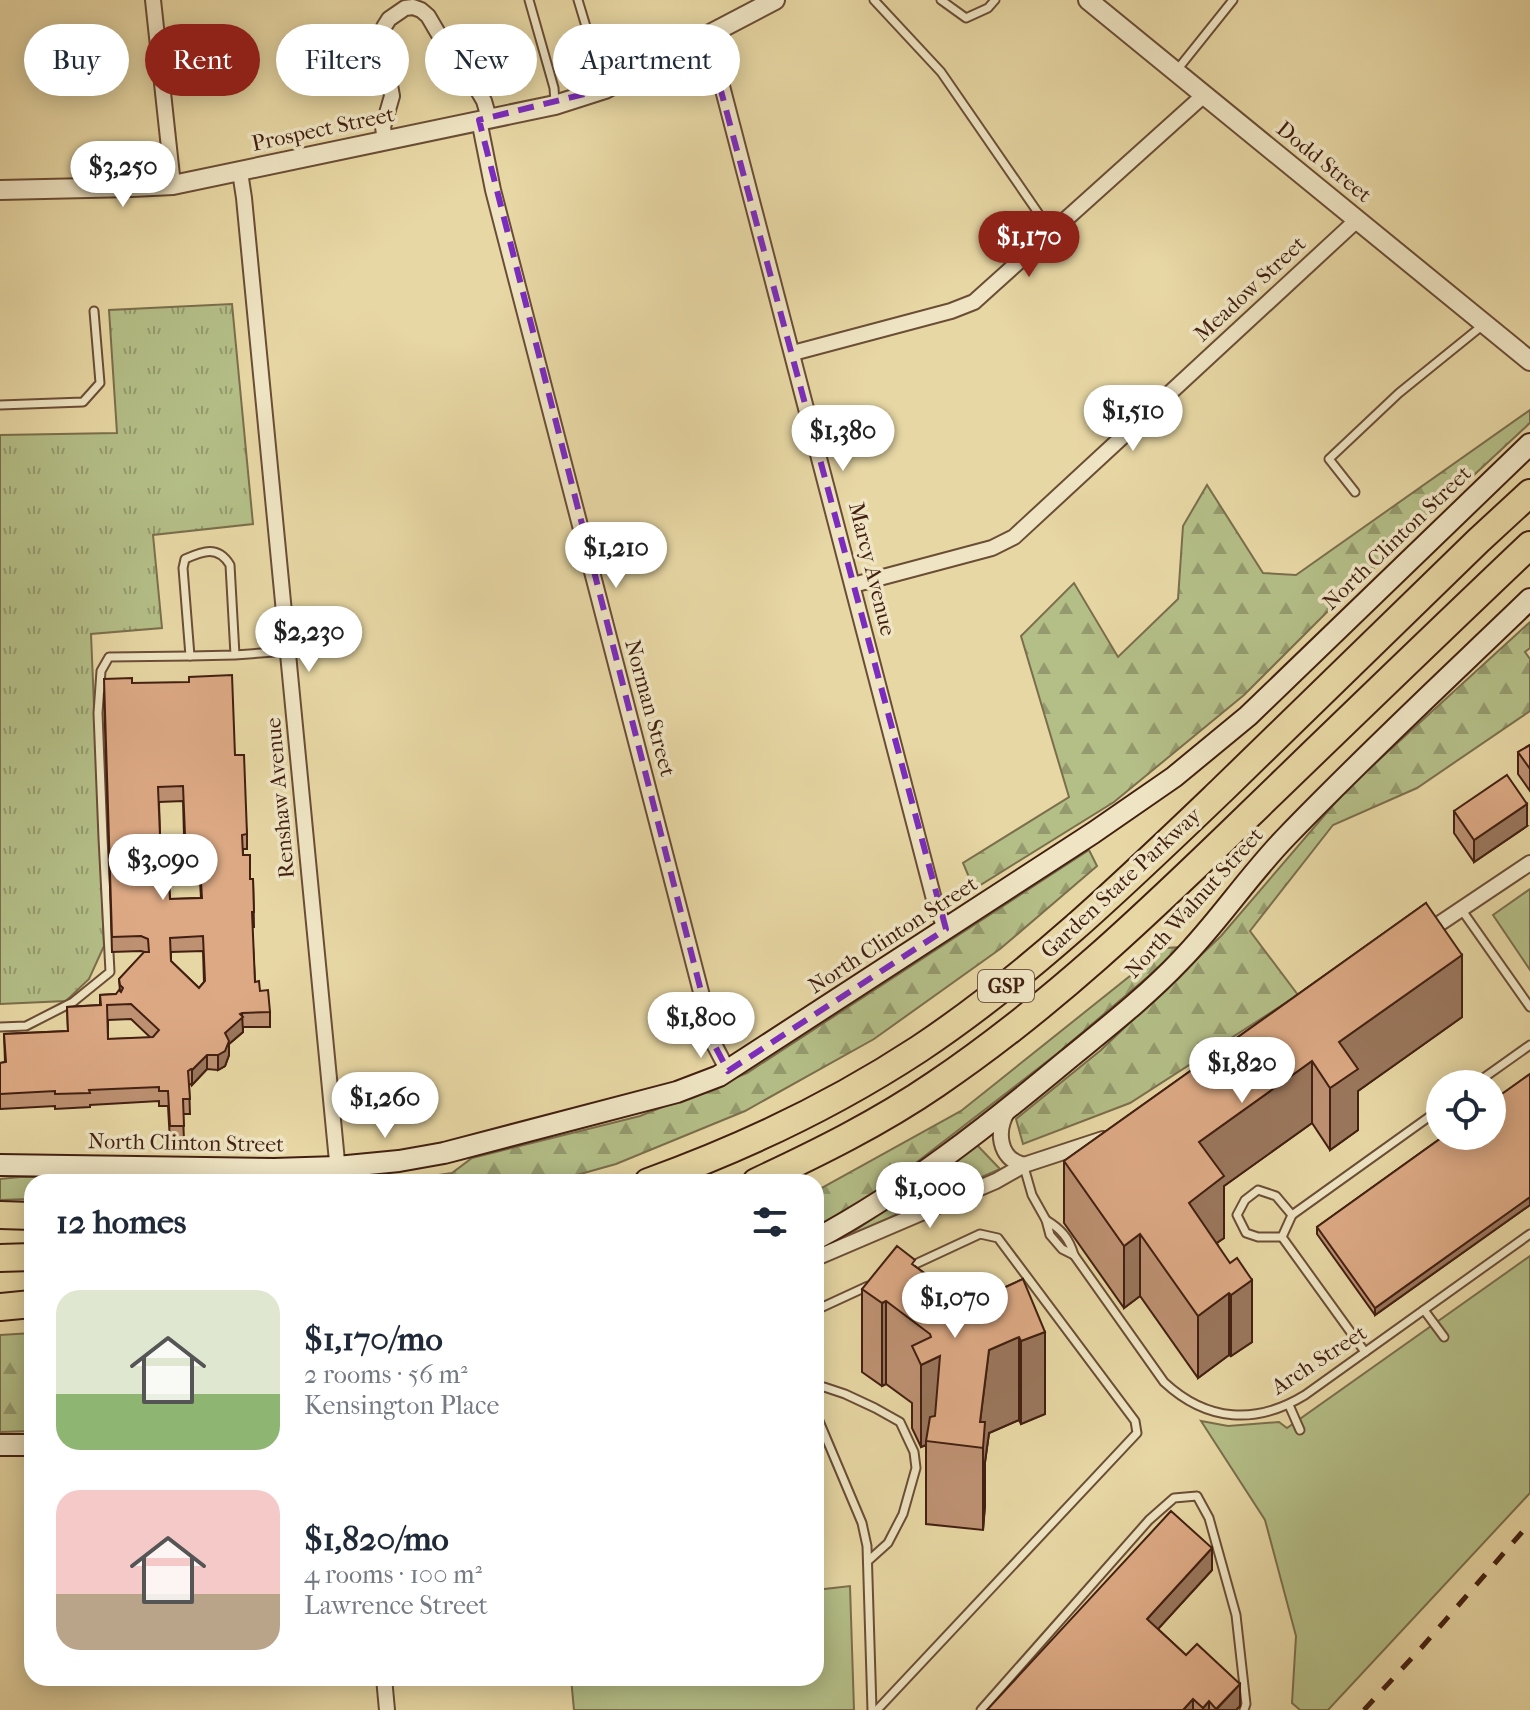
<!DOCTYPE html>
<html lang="en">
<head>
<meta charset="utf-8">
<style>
  :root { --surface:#fff; --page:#f6f6f7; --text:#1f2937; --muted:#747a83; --accent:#8f2418 }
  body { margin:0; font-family:"IM FELL French Canon",serif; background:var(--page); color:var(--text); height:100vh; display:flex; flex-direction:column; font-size:30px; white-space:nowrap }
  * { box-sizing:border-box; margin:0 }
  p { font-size:26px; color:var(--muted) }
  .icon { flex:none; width:44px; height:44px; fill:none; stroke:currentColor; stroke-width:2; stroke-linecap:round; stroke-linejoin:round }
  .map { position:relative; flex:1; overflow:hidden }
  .side { position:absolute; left:24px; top:1174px; width:800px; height:512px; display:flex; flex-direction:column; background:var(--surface); border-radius:24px; box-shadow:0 4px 20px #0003 }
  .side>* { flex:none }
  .banner { position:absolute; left:24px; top:24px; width:800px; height:72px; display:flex; gap:16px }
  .fabs { position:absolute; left:1426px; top:1070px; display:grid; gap:16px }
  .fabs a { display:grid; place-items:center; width:80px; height:80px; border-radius:50%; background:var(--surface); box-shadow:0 4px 20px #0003; font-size:40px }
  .price { position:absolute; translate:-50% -68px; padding:0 18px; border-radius:28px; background:#fff; color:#222; font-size:26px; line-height:52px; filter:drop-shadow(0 2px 4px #0008) }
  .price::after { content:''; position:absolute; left:50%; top:48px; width:24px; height:18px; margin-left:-12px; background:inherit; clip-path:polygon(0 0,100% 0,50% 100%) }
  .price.selected { background:var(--accent); color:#fff }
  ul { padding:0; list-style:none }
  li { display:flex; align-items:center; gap:24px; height:200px; padding:0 32px }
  li span { display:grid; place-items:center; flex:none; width:224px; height:160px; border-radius:24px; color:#555 }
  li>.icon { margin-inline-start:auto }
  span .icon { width:96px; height:96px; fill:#fffc; stroke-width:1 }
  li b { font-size:34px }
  h2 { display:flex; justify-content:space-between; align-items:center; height:96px; padding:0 32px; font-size:34px }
  .pill { padding:0 28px; border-radius:36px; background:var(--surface); box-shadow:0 4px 20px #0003; font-size:28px; line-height:72px }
  .pill.selected { background:var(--accent); color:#fff }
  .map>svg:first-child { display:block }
  .grass { fill:#b4be87; stroke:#7b6e4c; stroke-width:2 }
  .forest { fill:url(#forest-firs); stroke:#7b6e4c; stroke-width:2 }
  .park { fill:url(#park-tufts); stroke:#7b6e4c; stroke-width:2 }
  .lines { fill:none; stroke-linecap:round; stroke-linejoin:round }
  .service-casing { stroke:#6b4d36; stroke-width:11 }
  .minor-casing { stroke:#6b4d36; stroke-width:18 }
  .tertiary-casing { stroke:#6b4d36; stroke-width:22 }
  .secondary-casing { stroke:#421f11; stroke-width:24 }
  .motorway-casing { stroke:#421f11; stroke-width:30 }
  .service { stroke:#efe5c4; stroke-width:7 }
  .minor { stroke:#efe5c4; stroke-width:14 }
  .tertiary { stroke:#efe5c4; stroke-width:18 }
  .secondary { stroke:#efe5c4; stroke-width:20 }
  .motorway { stroke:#e7d7a4; stroke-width:26 }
  .rail { stroke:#421f11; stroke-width:5; stroke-dasharray:14 14; stroke-linecap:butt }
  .wall { fill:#bd9172; stroke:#421f11; stroke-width:2; fill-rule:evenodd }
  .shaded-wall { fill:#9a765c; stroke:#421f11; stroke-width:2 }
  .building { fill:#dca984; stroke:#421f11; stroke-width:2; fill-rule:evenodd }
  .marked { fill:none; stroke:#7b2cbf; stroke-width:6; stroke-dasharray:16 10; stroke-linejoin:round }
  .labels { text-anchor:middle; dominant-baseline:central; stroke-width:7; stroke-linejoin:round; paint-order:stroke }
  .shield { fill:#efe5c4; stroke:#765a47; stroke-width:2 }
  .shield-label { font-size:20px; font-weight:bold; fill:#421f11 }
  .street-label { font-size:22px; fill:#421f11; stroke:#efe5c4 }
</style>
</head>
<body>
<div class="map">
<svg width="1530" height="1710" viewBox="0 0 1530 1710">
  <defs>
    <pattern id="forest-firs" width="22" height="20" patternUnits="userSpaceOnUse" patternTransform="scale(2)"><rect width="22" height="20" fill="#b4be87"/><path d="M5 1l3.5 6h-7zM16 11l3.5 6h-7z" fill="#949a6d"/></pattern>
    <pattern id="park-tufts" width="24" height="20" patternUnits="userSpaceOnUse" patternTransform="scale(2)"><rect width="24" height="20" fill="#b4be87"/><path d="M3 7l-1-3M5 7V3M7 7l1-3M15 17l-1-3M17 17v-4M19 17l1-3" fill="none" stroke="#949a6d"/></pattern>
  </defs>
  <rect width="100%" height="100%" fill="#e7d7a4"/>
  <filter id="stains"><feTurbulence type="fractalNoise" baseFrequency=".0025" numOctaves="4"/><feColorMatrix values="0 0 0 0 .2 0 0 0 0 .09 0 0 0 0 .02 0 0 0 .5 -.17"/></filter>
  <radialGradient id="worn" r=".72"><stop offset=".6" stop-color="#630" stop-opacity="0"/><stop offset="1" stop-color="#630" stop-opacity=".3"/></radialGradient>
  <g class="grass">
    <path d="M1530,889V970L1493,915Z"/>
    <path d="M977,1145L1000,1169L846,1237Z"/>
    <path d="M1530,1256V1493L1328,1710H1300L1292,1703L1296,1636L1265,1520L1201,1421L1228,1426L1279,1422L1287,1428Z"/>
    <path d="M850,1586L854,1710H574L571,1678H816V1590Z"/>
  </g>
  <g class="forest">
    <path d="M1530,410V423L1333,606L1244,695L1114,802L974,889L963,863L1069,797L1021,636L1074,583L1118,657L1178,599L1183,526L1207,485L1263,573L1296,575Z"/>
    <path d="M1530,622V648L1525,652L1530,659V711L1417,788L1333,825L1250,931L1298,995L1130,1103L1023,1144L1016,1119L1101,1050L1221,936L1347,789Z"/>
    <path d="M1089,850L1097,866L1000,949L874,1039L745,1111L616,1164L552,1182H390L452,1173L472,1158L640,1116L747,1073Z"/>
    <path d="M1183,947L1058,1053L882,1189L816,1227V1191L961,1111L1165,948Z"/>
    <path d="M20,1177H311L312,1182H32V1199L0,1200V1179Z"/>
    <path d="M32,1333V1431L0,1432V1335Z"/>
  </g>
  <path class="park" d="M232,304L253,524L153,535L162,628L91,634L104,946L89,979L66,1001L0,1004V435L117,433L109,310Z"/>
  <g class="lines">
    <defs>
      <g id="service">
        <path d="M529,0L554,88L555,103"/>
        <path d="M578,0L604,86"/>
        <path d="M874,0L941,72L1052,233"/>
        <path d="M941,0L966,18L988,8L995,0"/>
        <path d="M1177,70L1233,0"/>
        <path d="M0,405L83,402L100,383L94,311"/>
        <path d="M1355,492L1329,459L1399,393L1483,325"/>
        <path d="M235,655L230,565C218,545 203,551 185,559L183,568L190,656L235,655L288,651"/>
        <path d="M1461,909L1530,1007"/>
        <path d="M0,1027L26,1026L73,1002L110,972L103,838L98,713L101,671L109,657L190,656"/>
        <path d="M1475,1084L1530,1045"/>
        <path d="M1024,1167L1032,1195L1046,1220L1050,1235L1062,1249L1074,1255"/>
        <path d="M1046,1220C1061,1229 1069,1238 1074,1255L1164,1382C1207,1422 1256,1425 1305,1395L1530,1234"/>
        <path d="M1282,1237H1258L1246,1233L1237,1215L1245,1200L1258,1190L1276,1196L1292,1215"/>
        <path d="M816,1310L868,1286"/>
        <path d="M1424,1310L1444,1337"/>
        <path d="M1365,1352L1282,1237L1292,1215L1440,1109"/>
        <path d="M816,1388L824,1387L845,1394L875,1408L900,1422L914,1452L916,1468L903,1514L888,1543L868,1561"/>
        <path d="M1289,1405L1300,1430"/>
        <path d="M816,1414L862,1523L867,1546L872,1710"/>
        <path d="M877,1710L1137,1433L1135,1421L998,1238L980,1234L909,1267"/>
        <path d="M981,1710L1149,1520L1174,1498L1197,1496L1209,1518L1236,1615L1246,1704L1244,1710"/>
      </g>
      <g id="minor">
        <path d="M153,0L173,185"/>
        <path d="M706,35L716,63L936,907L946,929"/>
        <path d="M479,120L493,190L715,1046L728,1071"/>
        <path d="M385,141L383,127L392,96L382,42L384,27L389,19L405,8L413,7L421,10L428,16L445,45L477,89L484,101L489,118"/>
        <path d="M240,172L244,198L339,1182"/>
        <path d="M793,353L951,311L974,302L1204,95"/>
        <path d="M853,585L992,548L1014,537L1357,220"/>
        <path d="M1427,932L1530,863"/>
        <path d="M1008,1111C996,1130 998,1159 1024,1165"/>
        <path d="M816,1258L996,1181L1024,1165L1103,1139"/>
        <path d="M384,1678L387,1710"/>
      </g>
      <g id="tertiary">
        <path d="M1088,0L1530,361"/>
        <path d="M0,190L132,187L173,185L555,105L605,89L775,0"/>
      </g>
      <g id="secondary">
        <path d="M0,1165L274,1169L337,1167L399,1161L444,1153L677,1092L719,1076L1093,833L1174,777L1248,716L1530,444"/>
        <path d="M816,1239C907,1190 988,1126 1067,1060C1106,1028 1146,997 1181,960C1219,921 1249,875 1287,836C1366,754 1449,677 1530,599"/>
        <path d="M0,1445H32"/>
      </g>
      <g id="motorway">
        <path d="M648,1182C743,1148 835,1104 919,1049C1030,975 1126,882 1222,790C1307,707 1392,624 1478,541L1530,493"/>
        <path d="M756,1182C818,1153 879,1123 936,1084C1050,1007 1149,912 1247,817C1341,726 1435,635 1530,545"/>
        <path d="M0,1215L32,1216"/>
        <path d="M0,1258L32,1257"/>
        <path d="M0,1307L32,1304"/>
      </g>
    </defs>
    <use href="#service" class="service-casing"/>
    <use href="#minor" class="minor-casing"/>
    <use href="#tertiary" class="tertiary-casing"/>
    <use href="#secondary" class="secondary-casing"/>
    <use href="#motorway" class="motorway-casing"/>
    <use href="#service" class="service"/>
    <use href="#minor" class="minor"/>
    <use href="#tertiary" class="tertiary"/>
    <use href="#secondary" class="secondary"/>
    <use href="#motorway" class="motorway"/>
    <path class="rail" d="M1364,1710L1422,1647L1530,1523"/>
  </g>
  <g class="wall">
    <path d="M132,683L235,755L247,834V849H243V855L250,879H253L254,927H252L255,982L270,1012V1027H243V1032L229,1044V1055L225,1066L218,1070L207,1069L192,1085L191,1084L189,1085L190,1114H183L184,1141H170L168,1106H159V1101L90,1105V1107L55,1109V1106L0,1109V1063L5,1062L4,1034L68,1031L67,1007L100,1005V995L116,994L120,991L119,979L145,952L141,951L112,952L104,694ZM183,801L184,835L160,836L159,802ZM197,881H200L201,898L170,899L169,884L197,883ZM203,951L204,982L199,988L171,961V952ZM131,1019L151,1038L108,1039V1020Z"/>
    <path d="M1530,745V791L1518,774V752Z"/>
    <path d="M1454,811L1527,826L1474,862L1454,833Z"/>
    <path d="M1426,903L1462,1017L1358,1091V1130L1330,1150L1312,1123L1224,1186V1238L1217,1243L1252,1342L1231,1356L1229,1355L1198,1378L1140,1296L1124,1308L1064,1223V1161Z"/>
    <path d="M1530,1074V1205L1375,1315L1317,1234V1227Z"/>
    <path d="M915,1266L971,1308L999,1295V1290L1023,1279L1045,1414L1021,1424L1019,1420L989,1433L985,1462V1505L983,1530L926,1524V1445L921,1447L912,1428V1403L886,1384L882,1386L862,1372V1289Z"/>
    <path d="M1212,1570L1158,1629L1240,1706L1236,1710H987Z"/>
  </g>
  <g class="shaded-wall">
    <path d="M1527,804V826L1474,862V840Z"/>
    <path d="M1462,955V1017L1358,1091V1130L1330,1150V1088L1339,1042Z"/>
    <path d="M242,1013L243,1032L229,1044V1055L225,1066L218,1070V1055L225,1033Z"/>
    <path d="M207,1055V1069L192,1085V1070Z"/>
    <path d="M1312,1061V1123L1224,1186V1238L1212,1246L1189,1203L1199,1142Z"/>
    <path d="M1530,1197V1205L1375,1315V1308Z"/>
    <path d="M1140,1234V1296L1124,1308V1246Z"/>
    <path d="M1252,1280V1342L1231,1356V1295Z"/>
    <path d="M1229,1293V1355L1198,1378V1316Z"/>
    <path d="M886,1301V1384L882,1386V1303Z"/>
    <path d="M1045,1332V1414L1021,1424V1341Z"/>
    <path d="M1019,1337V1420L989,1433L985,1462V1505L983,1530V1448L980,1422L989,1350Z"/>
    <path d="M940,1356V1439L926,1441V1445L921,1447V1365Z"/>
    <path d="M1212,1548V1570L1147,1641V1619Z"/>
    <path d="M1240,1684V1706L1236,1710H1216Z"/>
    <path d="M1193,1699V1710H1183Z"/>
    <path d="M1209,1701V1710H1203V1708Z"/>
  </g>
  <g class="building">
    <path d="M232,675L235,755H244L247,834L242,835L243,855H250V879H253L254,912H252L255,982L259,981L260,991L268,990L270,1012L242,1013L240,1014L243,1017L225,1033L229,1041L225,1051L218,1055H207L192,1070L191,1069L188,1071L190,1099H183L184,1126H170L168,1091H159V1087L89,1090L90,1093L55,1094V1091L0,1094V1063L6,1062L4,1034L68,1031L67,1007L101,1005L100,995L116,994L119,990L121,992L123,988L120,985L119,979L144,952H149L148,939L141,936L112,937L104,679L132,678V683L189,682V677ZM183,786L185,835L160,836L158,787ZM197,866H200L202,898L170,899L168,869L197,868ZM203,936L205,981L199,988L171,961L170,938ZM131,1004L159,1030L153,1037L108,1039L107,1005Z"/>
    <path d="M1530,745V769L1518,752Z"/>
    <path d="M1507,775L1527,804L1474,840L1454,811Z"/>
    <path d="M1426,903L1462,955L1339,1042L1358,1069L1330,1088L1312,1061L1199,1142L1224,1176L1189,1203L1230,1263L1237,1258L1252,1280L1231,1295L1229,1293L1198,1316L1140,1234L1124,1246L1064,1161Z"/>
    <path d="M1530,1074V1197L1375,1308L1317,1227L1444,1136H1492V1101Z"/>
    <path d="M897,1246L915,1260L912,1264L971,1308L1001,1294L999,1290L1023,1279L1045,1332L1021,1341L1019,1337L989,1350L980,1422H985L983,1448L926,1441L930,1417L935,1416L940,1356L921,1365L912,1346L931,1337L930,1334L886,1301L882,1303L862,1289Z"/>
    <path d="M1171,1511L1212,1548L1147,1619L1186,1655L1197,1644L1240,1684L1216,1709L1209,1701L1203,1708L1193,1699L1183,1710H987Z"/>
  </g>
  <path class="marked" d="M706,35L946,929L728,1071L715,1046L479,120L605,89Z"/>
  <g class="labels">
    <rect class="shield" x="978" y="970" width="56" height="32" rx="6"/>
    <g class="shield-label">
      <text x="1006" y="986">GSP</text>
    </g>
    <g class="street-label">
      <text transform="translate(323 129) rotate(-12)">Prospect Street</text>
      <text transform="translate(1324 162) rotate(39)">Dodd Street</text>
      <text transform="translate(1250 289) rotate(-43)">Meadow Street</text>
      <text transform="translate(1397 538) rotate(-44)">North Clinton Street</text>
      <text transform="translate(872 569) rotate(76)">Marcy Avenue</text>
      <text transform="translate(650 708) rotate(75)">Norman Street</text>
      <text transform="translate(280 798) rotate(-95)">Renshaw Avenue</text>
      <text transform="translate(1121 883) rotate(-43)">Garden State Parkway</text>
      <text transform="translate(1194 903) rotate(-48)">North Walnut Street</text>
      <text transform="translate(893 935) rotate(-33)">North Clinton Street</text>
      <text transform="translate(186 1143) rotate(1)">North Clinton Street</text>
      <text transform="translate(1319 1360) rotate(-33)">Arch Street</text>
    </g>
  </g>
  <rect width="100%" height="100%" filter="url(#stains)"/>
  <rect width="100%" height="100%" fill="url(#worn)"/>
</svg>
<div class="fabs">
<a><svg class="icon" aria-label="locate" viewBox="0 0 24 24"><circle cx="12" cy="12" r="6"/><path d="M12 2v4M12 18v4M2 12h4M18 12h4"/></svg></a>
</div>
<b class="price" style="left:123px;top:209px">$3,250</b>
<b class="price selected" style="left:1029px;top:279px">$1,170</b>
<b class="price" style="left:1133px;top:453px">$1,510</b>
<b class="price" style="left:843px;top:473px">$1,380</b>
<b class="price" style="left:616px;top:590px">$1,210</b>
<b class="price" style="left:309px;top:674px">$2,230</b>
<b class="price" style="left:163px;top:902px">$3,090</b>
<b class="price" style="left:701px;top:1060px">$1,800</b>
<b class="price" style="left:1242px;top:1105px">$1,820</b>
<b class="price" style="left:385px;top:1140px">$1,260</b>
<b class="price" style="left:930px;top:1230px">$1,000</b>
<b class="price" style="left:955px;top:1340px">$1,070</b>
<div class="banner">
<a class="pill">Buy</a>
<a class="pill selected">Rent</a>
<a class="pill">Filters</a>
<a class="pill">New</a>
<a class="pill">Apartment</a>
</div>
<section class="side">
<h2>12 homes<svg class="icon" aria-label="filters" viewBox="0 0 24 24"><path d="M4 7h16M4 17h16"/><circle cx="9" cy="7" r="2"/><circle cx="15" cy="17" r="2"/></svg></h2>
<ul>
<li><span style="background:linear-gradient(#dfe7d0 65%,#8fb573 0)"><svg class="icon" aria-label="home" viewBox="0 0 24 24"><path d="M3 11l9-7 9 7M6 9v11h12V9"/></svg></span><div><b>$1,170/mo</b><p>2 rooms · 56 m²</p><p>Kensington Place</p></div></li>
<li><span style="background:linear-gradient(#f6c9c9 65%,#b9a48a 0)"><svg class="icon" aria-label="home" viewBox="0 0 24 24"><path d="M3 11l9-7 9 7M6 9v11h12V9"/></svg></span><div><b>$1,820/mo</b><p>4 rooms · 100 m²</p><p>Lawrence Street</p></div></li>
</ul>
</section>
</div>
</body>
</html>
